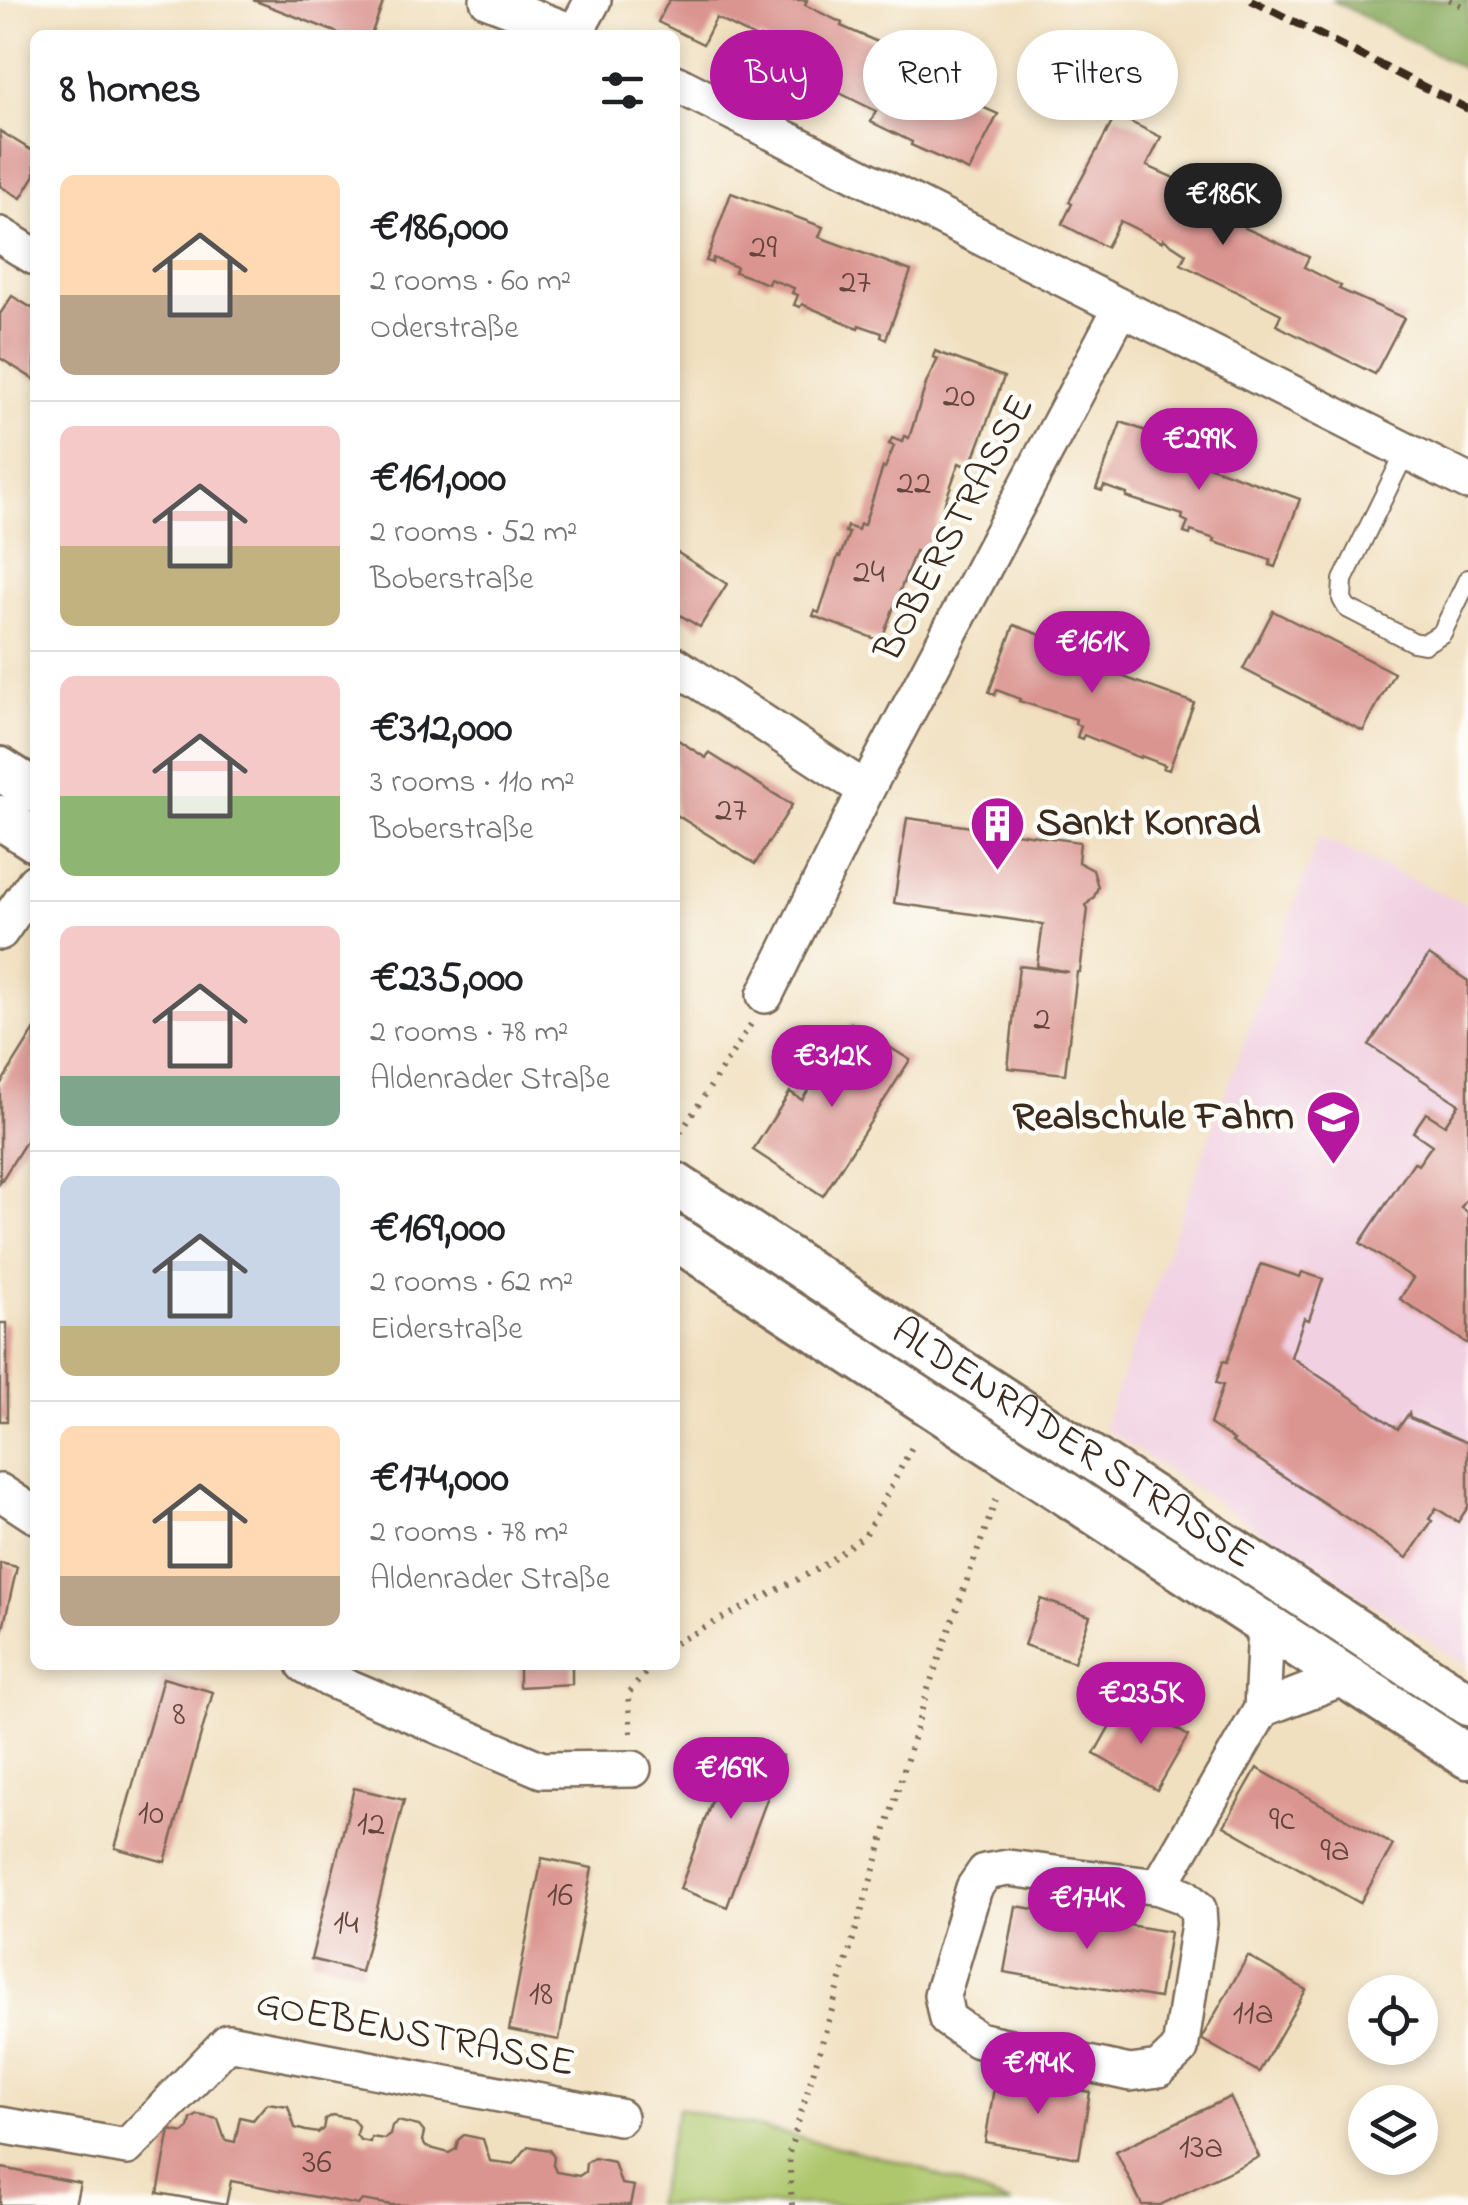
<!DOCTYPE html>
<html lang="en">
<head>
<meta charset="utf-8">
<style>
  :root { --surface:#fff; --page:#f6f6f6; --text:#202124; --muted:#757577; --line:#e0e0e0; --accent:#b5179e }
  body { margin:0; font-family:"Indie Flower",sans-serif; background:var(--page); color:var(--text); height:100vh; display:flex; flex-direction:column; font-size:38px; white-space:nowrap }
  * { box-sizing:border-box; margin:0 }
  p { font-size:32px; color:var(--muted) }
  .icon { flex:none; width:55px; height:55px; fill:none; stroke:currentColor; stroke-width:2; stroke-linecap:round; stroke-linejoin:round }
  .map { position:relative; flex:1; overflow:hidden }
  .details { position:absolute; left:30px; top:30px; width:650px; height:1640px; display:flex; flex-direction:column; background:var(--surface); border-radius:15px; box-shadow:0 5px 15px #0003 }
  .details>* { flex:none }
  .top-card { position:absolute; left:710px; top:30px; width:608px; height:90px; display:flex; gap:20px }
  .fabs { position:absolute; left:1348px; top:1975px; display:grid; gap:20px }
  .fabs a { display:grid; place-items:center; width:90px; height:90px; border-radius:50%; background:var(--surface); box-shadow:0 5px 15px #0003; font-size:50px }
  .price { position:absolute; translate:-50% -85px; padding:0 22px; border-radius:35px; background:var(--accent); color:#fff; font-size:32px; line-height:65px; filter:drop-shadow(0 2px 5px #0008) }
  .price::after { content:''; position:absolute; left:50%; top:60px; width:30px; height:22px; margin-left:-15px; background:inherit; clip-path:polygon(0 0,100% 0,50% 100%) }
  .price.on { background:#222; color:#fff }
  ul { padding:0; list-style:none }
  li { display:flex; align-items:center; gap:30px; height:250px; padding:0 30px }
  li+li { border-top:2px solid var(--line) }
  li span { display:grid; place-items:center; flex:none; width:280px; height:200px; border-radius:15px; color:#555 }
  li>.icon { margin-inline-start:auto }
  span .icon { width:120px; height:120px; fill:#fffc; stroke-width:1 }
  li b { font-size:42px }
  h2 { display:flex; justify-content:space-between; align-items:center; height:120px; padding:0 30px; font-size:42px }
  .tag { padding:0 35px; border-radius:45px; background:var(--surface); box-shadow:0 5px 15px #0003; font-size:35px; line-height:90px }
  .tag.on { background:var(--accent); color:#fff }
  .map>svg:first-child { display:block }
  .built { fill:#f1d0e2 }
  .green { fill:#aec76d; stroke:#747846; stroke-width:2.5 }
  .forest { fill:#8aac60; stroke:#626b3f; stroke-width:2.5 }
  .building { fill:#db9591 }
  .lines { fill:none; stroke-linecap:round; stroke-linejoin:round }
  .service-casing { stroke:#7b6a57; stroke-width:22 }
  .minor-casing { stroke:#7b6a57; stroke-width:40 }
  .tertiary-casing { stroke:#7b6a57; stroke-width:48 }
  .path { stroke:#7b6a57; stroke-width:6; stroke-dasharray:2.5 8; stroke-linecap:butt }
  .service { stroke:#fff; stroke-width:18 }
  .minor { stroke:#fff; stroke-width:35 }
  .tertiary { stroke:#fff; stroke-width:42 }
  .rail { stroke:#3b2a1e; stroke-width:8; stroke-dasharray:15 8; stroke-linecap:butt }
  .labels { text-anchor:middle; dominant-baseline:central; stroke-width:9; stroke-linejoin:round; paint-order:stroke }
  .number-label { font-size:35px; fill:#63453b }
  .street-label { font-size:40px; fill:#3b2a1e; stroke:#fdfcf7 }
  .poi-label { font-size:40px; font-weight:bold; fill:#3b2a1e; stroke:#fdfcf7; text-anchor:start }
</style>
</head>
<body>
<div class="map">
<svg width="1468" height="2205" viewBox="0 0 1468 2205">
  <rect width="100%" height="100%" fill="#fdfcf7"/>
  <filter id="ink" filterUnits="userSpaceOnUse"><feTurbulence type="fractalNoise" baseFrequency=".01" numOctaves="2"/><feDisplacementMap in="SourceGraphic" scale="20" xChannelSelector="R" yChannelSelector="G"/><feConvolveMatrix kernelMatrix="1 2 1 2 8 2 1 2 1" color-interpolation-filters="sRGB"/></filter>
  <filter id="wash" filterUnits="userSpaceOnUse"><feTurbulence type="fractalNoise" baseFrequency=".0048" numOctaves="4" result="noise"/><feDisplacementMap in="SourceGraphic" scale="40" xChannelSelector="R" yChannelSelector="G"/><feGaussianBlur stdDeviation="2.25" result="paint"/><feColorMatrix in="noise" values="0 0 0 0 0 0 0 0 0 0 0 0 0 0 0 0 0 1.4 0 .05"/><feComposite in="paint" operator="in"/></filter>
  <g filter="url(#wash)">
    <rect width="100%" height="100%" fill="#f1e0c0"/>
    <path class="built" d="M1319,837L1468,906V1667L1103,1428Z"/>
    <path class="green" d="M678,2108L912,2165L1012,2205H655Z"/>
    <path class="forest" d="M1332,0H1468V71Z"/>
    <g id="blocks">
      <g class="building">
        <path d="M253,0H384L371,35H343Z"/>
        <path d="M669,0H807L805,5L842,23L841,26L905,54L900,65L937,83L935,86L998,114L969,171L911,145L912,142L871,122L876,111L777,62L782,51L760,37L759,39L716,18L703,44L658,22Z"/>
        <path d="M1116,115L1161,137L1147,166L1214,196L1210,207L1246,225L1245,228L1309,257L1304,267L1341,286L1339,289L1404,318L1375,374L1276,325L1281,314L1181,264L1186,254L1163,239L1162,242L1120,221L1106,247L1062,224L1072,204L1069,202Z"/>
        <path d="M0,131L31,150L35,143V175L21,198L0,186Z"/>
        <path d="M731,193L823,227L819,237L911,271L886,339L881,337L882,333L859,325L858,328L802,304L800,307L794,305L798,295L792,293L794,288L770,279L768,284L735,272L737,267L713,258L712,263L706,261Z"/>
        <path d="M12,296L35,310V380L0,358V314Z"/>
        <path d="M935,351L1004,377L970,468L959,463L926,555L915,551L881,641L813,616L815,611L819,613L838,556L840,557L849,533L845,532L847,526L858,530L860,524L864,525L883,467L885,468L894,446L889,444L892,438L902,442L904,436L909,438L927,381L938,359L933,357Z"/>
        <path d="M1121,422L1212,455L1208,466L1300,499L1275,567L1270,565L1271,560L1214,542L1215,539L1191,531L1190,535L1184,533L1188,522L1182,519L1183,515L1126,497L1127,494L1104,486L1102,491L1096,489Z"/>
        <path d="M675,551L727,584L700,627L675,612Z"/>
        <path d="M1273,611L1394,673L1363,731L1243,669Z"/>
        <path d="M1014,625L1106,659L1102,669L1194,703L1169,770L1163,768L1165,765L1141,756L1140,758L1084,735L1082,739L1077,737L1081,726L1075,724L1076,719L1019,701L1020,699L997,690L995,695L989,692Z"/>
        <path d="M675,738L706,758L709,753L792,805L755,864L675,814Z"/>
        <path d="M907,818L1080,842L1078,862L1093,870L1098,887L1094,897L1086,905L1088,909L1080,972H1077L1065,1074L1008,1068L1019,966L1069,972L1037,966L1043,924L894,903Z"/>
        <path d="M1429,955L1468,981V1197L1461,1208L1468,1213V1344L1400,1299L1413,1278L1360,1243L1414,1162L1418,1165L1432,1145L1413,1132L1426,1113L1445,1125L1459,1104L1369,1045Z"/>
        <path d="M851,1023L910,1060L823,1196L753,1150L790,1092L802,1100Z"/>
        <path d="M35,1029V1127L0,1183V1085Z"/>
        <path d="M1261,1264L1300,1277L1302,1272L1323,1279L1309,1320L1304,1318L1291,1357L1398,1429L1409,1413L1410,1418L1468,1443V1507L1458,1522L1436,1508L1429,1519L1432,1521L1407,1558L1232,1442L1234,1440L1210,1424L1223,1385L1216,1383L1223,1361L1227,1362Z"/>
        <rect x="0" y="1323" width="7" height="98"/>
        <path d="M0,1563L17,1567L2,1633H0Z"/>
        <path d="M1041,1599L1090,1616L1074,1662L1024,1645Z"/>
        <path d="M519,1665H572V1684L519,1687Z"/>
        <path d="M163,1678L213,1692L165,1862L115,1848Z"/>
        <path d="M1121,1706L1155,1725L1159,1718L1188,1736L1157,1790L1094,1754Z"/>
        <path d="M734,1739L783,1756L727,1907L680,1889Z"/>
        <path d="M1257,1768L1393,1845L1360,1903L1224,1826Z"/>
        <path d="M354,1788L404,1800L361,1972L311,1959Z"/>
        <path d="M542,1858L592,1868L559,2040L509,2030Z"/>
        <path d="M1016,1906L1170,1932L1159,1998L1004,1972Z"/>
        <path d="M1248,1956L1306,1990L1259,2072L1201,2039Z"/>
        <path d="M996,2076L1090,2092L1079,2158L985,2142Z"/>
        <path d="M1230,2097L1259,2157L1160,2205H1142L1116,2151Z"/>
        <path d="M267,2103L288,2106L295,2128L306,2131L318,2133L323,2129L325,2119L332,2115L353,2119L358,2126L356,2134L360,2140L370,2142L371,2137L384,2139L390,2135L392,2126L398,2121L419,2126L424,2132L422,2141L426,2147L449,2153L456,2149L458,2140L464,2135L483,2139L490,2161L514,2164L528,2146L549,2150L554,2157L553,2165L556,2172L579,2176L585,2172L586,2163L594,2158L614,2162L621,2184L634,2186L630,2205H391L362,2200L358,2205L231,2181L226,2205L158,2193L170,2130L183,2133L189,2128L191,2119L198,2115L218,2119L225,2140L235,2142L240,2117L253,2120Z"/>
        <path d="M2,2168L80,2183L75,2205H0Z"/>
      </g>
    </g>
  </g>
  <g filter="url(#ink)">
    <use href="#blocks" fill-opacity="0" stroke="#7b6a57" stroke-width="2.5"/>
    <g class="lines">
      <defs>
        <path id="service" d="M1406,451L1343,580L1342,599L1347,608L1413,642L1424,644L1442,633L1468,579"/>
        <g id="minor">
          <path d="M488,0L580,35"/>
          <path d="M574,35L593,0"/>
          <path d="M675,83L1468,482"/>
          <path d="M0,235L35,257"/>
          <path d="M675,665L866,790"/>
          <path d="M0,932L35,882"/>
          <path d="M765,995L866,790L1121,308"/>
          <path d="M0,1492L35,1515"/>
          <path d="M1266,1626L1262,1709L1345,1677"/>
          <path d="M305,1665L329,1679L542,1770L633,1769"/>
          <path d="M1159,1887L1184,1896L1198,1909L1199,1924L1180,2049L1159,2069L1130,2073L978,2040L947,2019L942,1995L974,1888L985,1872L1008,1868L1159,1887L1262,1709"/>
          <path d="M0,2125L127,2147L228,2042L619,2117"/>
        </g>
        <g id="tertiary">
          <path d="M0,769L35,791"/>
          <path d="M0,817L35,840"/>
          <path id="s1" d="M675,1184L1468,1704"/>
          <path d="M675,1238L1468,1757"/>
        </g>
      </defs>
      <use href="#service" class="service-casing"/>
      <use href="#minor" class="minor-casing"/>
      <use href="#tertiary" class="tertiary-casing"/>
      <g class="path">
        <path d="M1449,0L1468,9"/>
        <path d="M675,1141L751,1024"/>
        <path d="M675,1643L821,1567L866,1534L914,1443"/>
        <path d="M631,1733L628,1694L652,1665"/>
        <path d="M792,2205L789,2153L928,1689L998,1494"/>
      </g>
      <use href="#service" class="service"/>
      <use href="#minor" class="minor"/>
      <use href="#tertiary" class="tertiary"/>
      <path class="rail" d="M1251,0L1468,109"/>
    </g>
  </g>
  <defs>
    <symbol id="building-pin" viewBox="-11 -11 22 30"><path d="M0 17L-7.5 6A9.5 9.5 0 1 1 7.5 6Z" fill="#b5179e" stroke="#fdfcf7"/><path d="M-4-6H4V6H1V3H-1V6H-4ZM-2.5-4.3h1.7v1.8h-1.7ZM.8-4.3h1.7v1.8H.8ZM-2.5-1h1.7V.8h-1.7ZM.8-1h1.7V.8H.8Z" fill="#fff"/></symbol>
    <symbol id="school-pin" viewBox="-11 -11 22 30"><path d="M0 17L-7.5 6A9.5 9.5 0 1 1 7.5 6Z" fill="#b5179e" stroke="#fdfcf7"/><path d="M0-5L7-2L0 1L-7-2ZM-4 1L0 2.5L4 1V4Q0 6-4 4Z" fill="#fff"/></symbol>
  </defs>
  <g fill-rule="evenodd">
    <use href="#building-pin" x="966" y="792" width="63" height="86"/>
    <use href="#school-pin" x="1302" y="1086" width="63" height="86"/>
  </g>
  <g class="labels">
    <g class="number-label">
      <text x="763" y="248">29</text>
      <text x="855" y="283">27</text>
      <text x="959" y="397">20</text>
      <text x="914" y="484">22</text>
      <text x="869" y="573">24</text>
      <text x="731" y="811">27</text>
      <text x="1042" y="1020">2</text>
      <text x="179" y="1715">8</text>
      <text x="151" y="1814">10</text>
      <text x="1282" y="1820">9c</text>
      <text x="371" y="1825">12</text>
      <text x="1335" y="1851">9a</text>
      <text x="560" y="1896">16</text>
      <text x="346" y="1924">14</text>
      <text x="541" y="1995">18</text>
      <text x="1253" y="2014">11a</text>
      <text x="1201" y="2148">13a</text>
      <text x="317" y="2163">36</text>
    </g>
    <g class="street-label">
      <text transform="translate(956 529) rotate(-62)">BOBERSTRASSE</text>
      <text stroke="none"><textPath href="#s1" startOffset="475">ALDENRADER STRASSE</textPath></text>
      <text transform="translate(415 2035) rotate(11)">GOEBENSTRASSE</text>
    </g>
    <g class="poi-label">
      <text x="1036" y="824">Sankt Konrad</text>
      <text x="1294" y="1118" text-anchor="end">Realschule Fahrn</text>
    </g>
  </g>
</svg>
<div class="fabs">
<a><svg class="icon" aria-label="locate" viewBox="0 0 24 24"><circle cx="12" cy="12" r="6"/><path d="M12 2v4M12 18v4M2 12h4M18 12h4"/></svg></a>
<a><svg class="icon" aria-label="layers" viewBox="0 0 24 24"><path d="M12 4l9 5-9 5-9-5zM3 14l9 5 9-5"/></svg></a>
</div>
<b class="price on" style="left:1223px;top:248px">€186K</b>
<b class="price" style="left:1199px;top:493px">€299K</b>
<b class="price" style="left:1092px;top:696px">€161K</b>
<b class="price" style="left:832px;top:1110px">€312K</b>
<b class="price" style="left:1141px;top:1747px">€235K</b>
<b class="price" style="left:731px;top:1822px">€169K</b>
<b class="price" style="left:1087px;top:1952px">€174K</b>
<b class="price" style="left:1038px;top:2117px">€194K</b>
<div class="top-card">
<a class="tag on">Buy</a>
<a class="tag">Rent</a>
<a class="tag">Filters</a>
</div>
<section class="details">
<h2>8 homes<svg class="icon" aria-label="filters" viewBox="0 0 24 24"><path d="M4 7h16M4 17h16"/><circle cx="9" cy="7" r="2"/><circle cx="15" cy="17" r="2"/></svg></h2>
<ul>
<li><span style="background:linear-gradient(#ffd9b3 60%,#b9a48a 0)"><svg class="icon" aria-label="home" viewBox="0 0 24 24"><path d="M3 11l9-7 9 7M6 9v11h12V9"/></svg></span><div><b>€186,000</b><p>2 rooms · 60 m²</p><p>Oderstraße</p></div></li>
<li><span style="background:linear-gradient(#f6c9c9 60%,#c2b280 0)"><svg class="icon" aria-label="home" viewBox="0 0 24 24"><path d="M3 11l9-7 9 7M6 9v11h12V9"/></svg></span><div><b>€161,000</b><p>2 rooms · 52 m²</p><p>Boberstraße</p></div></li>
<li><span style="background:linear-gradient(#f6c9c9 60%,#8fb573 0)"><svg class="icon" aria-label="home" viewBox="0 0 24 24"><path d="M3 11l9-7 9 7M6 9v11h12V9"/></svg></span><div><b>€312,000</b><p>3 rooms · 110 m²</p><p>Boberstraße</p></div></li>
<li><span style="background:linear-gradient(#f6c9c9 75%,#7fa58c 0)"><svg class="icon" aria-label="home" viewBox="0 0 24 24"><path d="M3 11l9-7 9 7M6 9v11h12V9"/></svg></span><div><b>€235,000</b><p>2 rooms · 78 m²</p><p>Aldenrader Straße</p></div></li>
<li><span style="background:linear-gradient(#c9d6e8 75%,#c2b280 0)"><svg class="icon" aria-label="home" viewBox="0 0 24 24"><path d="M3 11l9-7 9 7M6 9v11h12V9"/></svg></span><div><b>€169,000</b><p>2 rooms · 62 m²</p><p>Eiderstraße</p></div></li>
<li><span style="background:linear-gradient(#ffd9b3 75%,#b9a48a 0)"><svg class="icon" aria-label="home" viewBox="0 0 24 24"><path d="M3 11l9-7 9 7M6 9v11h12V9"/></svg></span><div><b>€174,000</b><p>2 rooms · 78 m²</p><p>Aldenrader Straße</p></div></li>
</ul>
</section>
</div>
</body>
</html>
